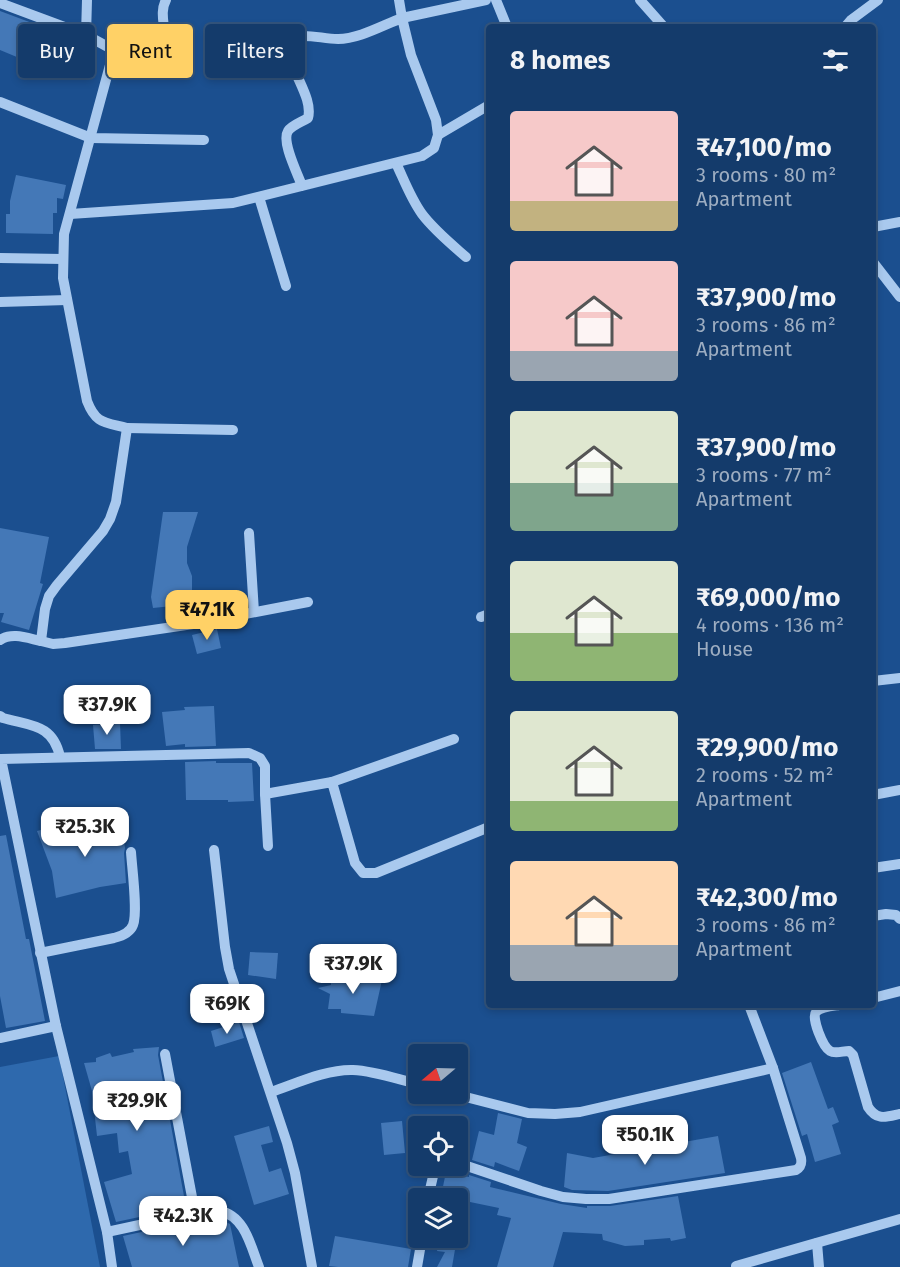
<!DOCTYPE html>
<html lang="en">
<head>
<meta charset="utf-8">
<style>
  :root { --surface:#143b6b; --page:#1d4271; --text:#f1f3f6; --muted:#9dadc1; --line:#33557e; --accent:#ffd166 }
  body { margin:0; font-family:"Fira Sans",sans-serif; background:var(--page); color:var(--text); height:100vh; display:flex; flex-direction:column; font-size:22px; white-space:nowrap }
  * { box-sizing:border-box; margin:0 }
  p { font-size:20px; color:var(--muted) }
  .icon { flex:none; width:33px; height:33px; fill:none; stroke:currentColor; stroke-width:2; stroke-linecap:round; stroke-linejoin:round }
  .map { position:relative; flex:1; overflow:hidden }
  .drawer { position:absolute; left:486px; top:24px; width:390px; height:984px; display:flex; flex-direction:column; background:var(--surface); border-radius:6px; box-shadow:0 3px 9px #0003,0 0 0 2px var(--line) }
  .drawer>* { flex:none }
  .guide { position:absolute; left:18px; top:24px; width:378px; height:54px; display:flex; gap:12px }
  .needle { width:39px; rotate:251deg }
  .controls { position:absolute; left:408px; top:1044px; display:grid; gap:12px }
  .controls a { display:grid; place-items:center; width:60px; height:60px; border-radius:6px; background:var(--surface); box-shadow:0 3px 9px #0003,0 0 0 2px var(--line); font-size:30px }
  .price { position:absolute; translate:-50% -51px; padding:0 14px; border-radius:12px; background:#fff; color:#222; font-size:20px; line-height:39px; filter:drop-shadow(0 2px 3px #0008) }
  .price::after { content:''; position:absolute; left:50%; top:36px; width:18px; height:14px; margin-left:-9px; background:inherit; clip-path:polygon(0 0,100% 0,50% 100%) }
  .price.on { background:var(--accent); color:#111 }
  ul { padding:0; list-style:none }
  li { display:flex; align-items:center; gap:18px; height:150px; padding:0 24px }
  li span { display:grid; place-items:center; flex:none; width:168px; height:120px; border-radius:6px; color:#555 }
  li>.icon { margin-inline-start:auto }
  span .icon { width:72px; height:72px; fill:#fffc; stroke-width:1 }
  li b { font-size:26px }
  h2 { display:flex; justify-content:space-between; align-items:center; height:72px; padding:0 24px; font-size:26px }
  .tag { padding:0 21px; border-radius:6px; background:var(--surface); box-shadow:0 3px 9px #0003,0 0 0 2px var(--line); font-size:21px; line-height:54px }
  .tag.on { background:var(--accent); color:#111 }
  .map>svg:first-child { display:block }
  .green { fill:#2e69ad }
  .building { fill:#4478b7 }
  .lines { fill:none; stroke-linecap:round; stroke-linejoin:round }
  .minor { stroke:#a9c9ee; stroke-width:10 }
</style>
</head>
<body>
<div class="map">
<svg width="900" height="1267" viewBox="0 0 900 1267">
  <rect width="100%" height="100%" fill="#1b4f8f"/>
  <path class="green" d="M59,1056L100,1267H0V1067Z"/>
  <g class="building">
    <path d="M0,11L64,35L48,70L0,50Z"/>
    <path d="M16,175L66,185L63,199L57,198V213H53V234L6,233V214H10V201Z"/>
    <path d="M163,512H198L187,547V563L192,576V604L153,608L151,597Z"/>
    <path d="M0,528L49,537L40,583L43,584L29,630L1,622L4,613H0Z"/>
    <path d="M217,629L221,648L197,654L192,635Z"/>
    <path d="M214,706L216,746L185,747V744L166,746L162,712L185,710L184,707Z"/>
    <path d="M120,723L121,749H95L93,725Z"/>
    <path d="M216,761V763H252L254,801L228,802V800H186L185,762Z"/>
    <path d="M121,822L125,848L124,853L126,883L100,887L56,898L52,871L37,831L69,823L76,838L97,835L96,825Z"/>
    <path d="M6,835L26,939H29L45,1021L6,1028L0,996V836Z"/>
    <path d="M250,952L278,953L276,979L248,975Z"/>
    <path d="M331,974L382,980L374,1016L341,1013V1009H328L330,994L318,988L331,985Z"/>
    <path d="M239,1022L244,1038L215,1047L211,1031Z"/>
    <path d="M159,1047L158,1055L186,1207L116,1222L104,1182L132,1174L128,1151L119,1153L117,1133L97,1136L92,1091L84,1063L96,1062V1058L110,1053L112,1057L134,1052L133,1049Z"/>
    <path d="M811,1062L828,1109L833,1107L839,1122L832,1125L841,1154L815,1162L807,1134L802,1136L782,1073Z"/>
    <path d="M498,1113L522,1119L517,1143L527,1147L519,1171L495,1162L494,1167L472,1160L479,1131L494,1135Z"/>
    <path d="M402,1121L405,1153L384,1155L381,1123Z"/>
    <path d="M269,1126L273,1142L261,1145L269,1172L281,1168L289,1194L254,1205L234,1136Z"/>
    <path d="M718,1136L725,1173L608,1191L572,1190L564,1187L567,1153L593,1158Z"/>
    <path d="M446,1172L469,1177V1175L491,1182L490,1187L561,1204L587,1208V1206H610L678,1196L686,1238L671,1241L670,1238L644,1240V1245L625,1246L603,1240L602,1234L563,1232L553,1267H497L511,1218L497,1215L499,1208L441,1196Z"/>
    <path d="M193,1221L195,1229L207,1224L210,1228L228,1223L230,1224L239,1267H132L123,1236Z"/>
    <path d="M335,1236L411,1249L408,1267H338L329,1266Z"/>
    <path d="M440,1238H457L452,1267H437L445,1252L437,1251Z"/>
  </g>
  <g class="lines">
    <g class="minor">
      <path d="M399,0L402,18L486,0"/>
      <path d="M496,0L507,27"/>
      <path d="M640,0L664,27"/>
      <path d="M0,3L86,35L119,53"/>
      <path d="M845,27L851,20L878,0"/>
      <path d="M86,35L87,0"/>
      <path d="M0,102L91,138L204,140"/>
      <path d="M438,135L489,105"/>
      <path d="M396,163C404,180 411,199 422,214C434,230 450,243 466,257"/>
      <path d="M259,197L286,286"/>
      <path d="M70,214L233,203L422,156L434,148L438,135L436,120L411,55L402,18C383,25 359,39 338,39C325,39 313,35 300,36C296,40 292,43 291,48C286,67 314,96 308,118C302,122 292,125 288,131C281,142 298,174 302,186"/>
      <path d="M873,227L900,222"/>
      <path d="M0,258L63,259"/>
      <path d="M873,262L900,297"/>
      <path d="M0,302L67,300"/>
      <path d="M127,428L233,430"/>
      <path d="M249,533L254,612"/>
      <path d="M481,617L489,614"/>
      <path d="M0,640C12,632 27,638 41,641L45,609L49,596L57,585L103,531L110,519L116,502L127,428C104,422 96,424 87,401L63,278L64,234L110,65C113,61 115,56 118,54C129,46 156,52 163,42C168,32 158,14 166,0"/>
      <path d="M41,641L53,644L65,643L193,624L308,602"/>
      <path d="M873,681L900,678"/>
      <path d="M0,716L3,718C31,726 53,724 60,757"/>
      <path d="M332,782L454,739"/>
      <path d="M265,794L268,846"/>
      <path d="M873,795L900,790"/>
      <path d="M214,850L225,947L229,969L287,1143L295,1173L312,1267"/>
      <path d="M873,868L900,864"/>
      <path d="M873,916L886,914L896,915L900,919"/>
      <path d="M40,953L114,938C122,936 130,933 133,925C138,913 132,868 131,852"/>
      <path d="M873,998L900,991"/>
      <path d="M839,1005C832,1006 820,1007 816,1012C811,1018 823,1047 830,1051C835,1054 843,1051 849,1051L853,1055L868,1107C877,1121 886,1117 900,1114"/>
      <path d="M0,1038L56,1026"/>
      <path d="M271,1092C295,1084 327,1069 353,1070C375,1071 397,1079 418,1084"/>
      <path d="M454,1094L528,1113L555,1114L580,1112L773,1068"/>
      <path d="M458,1163L541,1191L563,1197L586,1199H609L796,1170C801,1167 802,1164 801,1158L773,1068L749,1005"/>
      <path d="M428,1198L434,1172L437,1166"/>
      <path d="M195,1213C202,1212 211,1210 219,1211C245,1215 251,1247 259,1267"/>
      <path d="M107,1232L195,1213L165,1054"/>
      <path d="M817,1243L819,1267"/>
      <path d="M736,1266L900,1219"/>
      <path d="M112,1267L107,1232L56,1026L1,759L249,753L260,758L265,766V794L332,782L355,863L363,873H376L489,827"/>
      <path d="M417,1267L422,1238"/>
    </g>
  </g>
</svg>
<div class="controls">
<a><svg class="needle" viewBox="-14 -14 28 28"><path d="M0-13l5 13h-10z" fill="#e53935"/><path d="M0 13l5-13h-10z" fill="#9dadc1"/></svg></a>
<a><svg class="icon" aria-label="locate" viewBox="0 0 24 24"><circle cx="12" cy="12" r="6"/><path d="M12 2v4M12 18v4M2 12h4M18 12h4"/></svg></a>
<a><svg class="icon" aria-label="layers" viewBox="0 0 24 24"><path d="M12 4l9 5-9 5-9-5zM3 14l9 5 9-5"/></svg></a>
</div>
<b class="price on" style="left:207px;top:641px">₹47.1K</b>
<b class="price" style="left:107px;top:736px">₹37.9K</b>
<b class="price" style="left:85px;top:858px">₹25.3K</b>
<b class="price" style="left:353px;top:995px">₹37.9K</b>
<b class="price" style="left:227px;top:1035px">₹69K</b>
<b class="price" style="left:137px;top:1132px">₹29.9K</b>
<b class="price" style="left:645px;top:1166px">₹50.1K</b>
<b class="price" style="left:183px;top:1247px">₹42.3K</b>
<div class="guide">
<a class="tag">Buy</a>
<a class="tag on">Rent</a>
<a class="tag">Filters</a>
</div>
<section class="drawer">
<h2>8 homes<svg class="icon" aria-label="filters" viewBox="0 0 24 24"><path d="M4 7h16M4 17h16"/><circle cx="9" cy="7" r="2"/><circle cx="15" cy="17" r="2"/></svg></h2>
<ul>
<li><span style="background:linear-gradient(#f6c9c9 75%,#c2b280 0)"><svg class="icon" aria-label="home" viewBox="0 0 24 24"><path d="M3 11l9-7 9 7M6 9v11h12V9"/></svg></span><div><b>₹47,100/mo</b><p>3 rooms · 80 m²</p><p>Apartment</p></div></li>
<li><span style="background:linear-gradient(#f6c9c9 75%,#9aa5b1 0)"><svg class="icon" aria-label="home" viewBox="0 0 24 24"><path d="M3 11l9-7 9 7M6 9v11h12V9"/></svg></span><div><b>₹37,900/mo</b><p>3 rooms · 86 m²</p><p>Apartment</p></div></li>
<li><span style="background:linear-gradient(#dfe7d0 60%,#7fa58c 0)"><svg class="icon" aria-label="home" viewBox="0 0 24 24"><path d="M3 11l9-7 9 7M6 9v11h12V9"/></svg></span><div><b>₹37,900/mo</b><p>3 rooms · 77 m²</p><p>Apartment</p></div></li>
<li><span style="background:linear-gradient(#dfe7d0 60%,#8fb573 0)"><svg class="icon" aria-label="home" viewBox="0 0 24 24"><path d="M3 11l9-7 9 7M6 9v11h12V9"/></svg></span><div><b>₹69,000/mo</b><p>4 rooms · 136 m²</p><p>House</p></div></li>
<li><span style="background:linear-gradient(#dfe7d0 75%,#8fb573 0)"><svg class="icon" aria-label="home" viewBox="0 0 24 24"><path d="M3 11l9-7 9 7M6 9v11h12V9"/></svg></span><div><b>₹29,900/mo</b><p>2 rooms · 52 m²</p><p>Apartment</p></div></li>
<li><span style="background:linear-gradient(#ffd9b3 70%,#9aa5b1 0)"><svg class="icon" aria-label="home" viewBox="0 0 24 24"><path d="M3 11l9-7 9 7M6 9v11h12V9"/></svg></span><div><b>₹42,300/mo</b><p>3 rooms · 86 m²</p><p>Apartment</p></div></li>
</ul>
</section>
</div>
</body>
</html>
